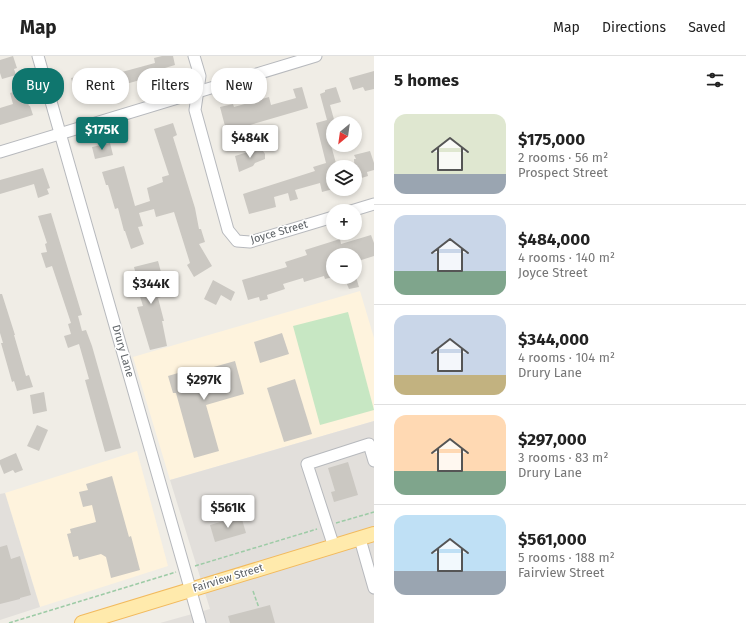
<!DOCTYPE html>
<html lang="en">
<head>
<meta charset="utf-8">
<style>
  :root { --surface:#fff; --page:#f6f6f6; --text:#222; --muted:#767676; --line:#e0e0e0; --accent:#0f766e }
  body { margin:0; font-family:"Fira Sans",sans-serif; background:var(--page); color:var(--text); height:100vh; display:flex; flex-direction:column; font-size:15px; white-space:nowrap }
  * { box-sizing:border-box; margin:0 }
  p { font-size:13px; color:var(--muted) }
  .icon { flex:none; width:22px; height:22px; fill:none; stroke:currentColor; stroke-width:2; stroke-linecap:round; stroke-linejoin:round }
  .map { position:relative; flex:1; overflow:hidden }
  .details { display:flex; flex-direction:column; background:var(--surface); width:372px }
  .details>* { flex:none }
  .top-card { position:absolute; left:12px; top:12px; width:302px; height:36px; display:flex; gap:8px }
  .needle { width:26px; rotate:209deg }
  .tools { position:absolute; left:326px; top:60px; display:grid; gap:8px }
  .tools a { display:grid; place-items:center; width:36px; height:36px; border-radius:50%; background:var(--surface); box-shadow:0 2px 6px #0003; font-size:20px }
  .price { position:absolute; translate:-50% -34px; padding:0 9px; border-radius:4px; background:#fff; color:#222; font-size:13px; line-height:26px; filter:drop-shadow(0 1px 2px #0008) }
  .price::after { content:''; position:absolute; left:50%; top:24px; width:12px; height:9px; margin-left:-6px; background:inherit; clip-path:polygon(0 0,100% 0,50% 100%) }
  .price.on { background:var(--accent); color:#fff }
  ul { padding:0; list-style:none }
  li { display:flex; align-items:center; gap:12px; height:100px; padding:0 20px }
  li+li { border-top:1px solid var(--line) }
  li span { display:grid; place-items:center; flex:none; width:112px; height:80px; border-radius:12px; color:#555 }
  li>.icon { margin-inline-start:auto }
  span .icon { width:48px; height:48px; fill:#fffc; stroke-width:1 }
  li b { font-size:17px }
  h2 { display:flex; justify-content:space-between; align-items:center; height:48px; padding:0 20px; font-size:17px }
  .pill { padding:0 14px; border-radius:16px; background:var(--surface); box-shadow:0 2px 6px #0003; font-size:14px; line-height:36px }
  .pill.on { background:var(--accent); color:#fff }
  header { display:flex; align-items:center; gap:24px; box-sizing:border-box; height:56px; padding:0 20px; background:var(--surface); border-bottom:1px solid var(--line) }
  header strong { font-size:19px }
  nav { display:flex; gap:22px; margin-inline-start:auto; font-size:14px }
  main { display:flex; flex:1; min-height:0 }
  .map>svg:first-child { display:block }
  .commercial { fill:#fef3dd }
  .industrial { fill:#e2dfdb }
  .green { fill:#c7e7c3 }
  .building { fill:#cbc8c2 }
  .lines { fill:none; stroke-linecap:round; stroke-linejoin:round }
  .minor-casing { stroke:#b7b9bd; stroke-width:13 }
  .major-casing { stroke:#f2ba5e; stroke-width:16 }
  .path { stroke:#9dcba6; stroke-width:1.5; stroke-dasharray:4 2; stroke-linecap:butt }
  .minor { stroke:#fff; stroke-width:11 }
  .major { stroke:#ffeaac; stroke-width:14 }
  .labels { text-anchor:middle; dominant-baseline:central; stroke-width:3; stroke-linejoin:round; paint-order:stroke }
  .street-label { font-size:11px; fill:#5e6367; stroke:#fff }
</style>
</head>
<body>
<header>
<strong>Map</strong>
<nav><a>Map</a><a>Directions</a><a>Saved</a></nav>
</header>
<main>
<div class="map">
<svg width="374" height="567" viewBox="0 0 374 567">
  <rect width="100%" height="100%" fill="#f0ede6"/>
  <g class="commercial">
    <path d="M360,235L374,282V365L170,424L133,301Z"/>
    <path d="M137,395L168,510L40,551L5,437Z"/>
  </g>
  <g class="industrial">
    <path d="M374,365V567H160L210,553L170,424Z"/>
    <path d="M5,437L40,551L0,564V438Z"/>
  </g>
  <path class="green" d="M348,256L374,354L320,369L293,270Z"/>
  <g class="building">
    <path d="M13,0L17,12L14,13L16,19L2,23L0,17V4Z"/>
    <path d="M162,0H173L175,9L165,12L166,17L89,38L90,40L77,44L71,22L83,19L85,26L155,7L154,2Z"/>
    <path d="M374,15V33L365,35L363,31L353,34L349,22Z"/>
    <path d="M302,31L308,52L233,74L232,73L226,74L220,51L233,48L234,51L269,41L271,49L296,42L293,33Z"/>
    <path d="M336,31L341,46L330,49L335,67H333V76L328,78L337,111H333V133L322,136L320,127L295,134L298,143L290,145L288,137L274,141L276,151L249,158L243,138L315,115L313,111L326,107L316,67L327,64L320,38L325,36V34Z"/>
    <path d="M24,33L29,50H30L33,59L0,69V52L13,48L10,37Z"/>
    <path d="M173,67L177,79L173,81L195,152L199,173H201L205,186L199,188L212,210L194,221L187,209L190,207L174,156L156,161L154,153L139,157L143,170L138,171L144,188L131,193L125,175H124L118,152L115,153L108,129H106L102,116L124,110L135,150L150,145L147,132L163,126L162,121L169,119L154,73Z"/>
    <path d="M110,87L113,99L95,103L92,91Z"/>
    <path d="M261,92L265,98V103L255,107L253,110L239,116L235,100Z"/>
    <path d="M370,95L374,107V114L367,116L368,120L355,124L354,103H356L354,99Z"/>
    <path d="M43,112L50,132L47,133L49,138L38,142L34,128L0,138V124Z"/>
    <path d="M51,157L82,259L78,260L82,275L86,274L92,290L121,392L105,396L85,324L89,323L79,288L68,292L64,280L71,278L68,268L71,267L52,210L46,212L41,197L47,196L45,188L47,187L38,160Z"/>
    <path d="M371,179L374,187V200L355,206V199H333V207L330,208L333,221L325,223L324,220L304,226L303,222L283,228L285,233L267,239L268,243L260,245L259,241L248,244L242,224L287,211L285,206L307,199L305,194L340,183L341,188Z"/>
    <path d="M158,205L161,216L154,218L161,241L158,242L164,265H162L167,290L150,294L137,251L143,250L138,234H140L134,211Z"/>
    <path d="M344,221H356L359,231L349,233Z"/>
    <path d="M213,224L235,236L231,245L221,239L216,249L204,243Z"/>
    <path d="M0,238H2L15,279H14L26,320L29,319L33,331L17,335L14,325L12,326L1,287H3L0,277Z"/>
    <path d="M282,277L289,298L260,307L254,286Z"/>
    <path d="M235,305L244,338L206,349L219,395L194,402L176,337H173L168,320L195,312L196,316Z"/>
    <path d="M295,323L312,378L284,386L267,332Z"/>
    <path d="M44,336L47,355L33,358L30,339Z"/>
    <path d="M37,369L48,374L39,395L27,390Z"/>
    <path d="M16,397L23,414L15,417L13,414L4,418L0,408V404Z"/>
    <path d="M348,406L358,439L334,446L331,436L335,435L328,412Z"/>
    <path d="M112,420L129,481L131,480L140,514L111,522L106,501L101,498L79,504L78,500L73,501L67,478L71,477L70,473L96,466L92,449L83,451L79,436L88,434L86,428Z"/>
    <path d="M241,460L246,477L215,486L210,469Z"/>
    <path d="M7,489L11,503L20,500L31,539L20,542V543L0,548V491Z"/>
    <path d="M270,549L275,567H230L228,560Z"/>
  </g>
  <g class="lines">
    <defs>
      <g id="minor">
        <path d="M38,0L200,567"/>
        <path d="M194,0L200,20L195,54L228,174L237,185L250,186L333,161"/>
        <path d="M0,96L316,0"/>
        <path d="M351,155L374,148"/>
        <path d="M360,483L374,532"/>
        <path d="M334,491L307,408L369,388L374,405"/>
      </g>
      <path id="major" d="M82,567L374,478"/>
    </defs>
    <use href="#minor" class="minor-casing"/>
    <use href="#major" class="major-casing"/>
    <g class="path">
      <path d="M336,467L374,456"/>
      <path d="M195,510L317,473"/>
      <path d="M253,535L259,552"/>
      <path d="M9,567L176,516"/>
    </g>
    <use href="#minor" class="minor"/>
    <use href="#major" class="major"/>
  </g>
  <g class="labels">
    <g class="street-label">
      <text transform="translate(279 176) rotate(-16)">Joyce Street</text>
      <text transform="translate(123 295) rotate(74)">Drury Lane</text>
      <text transform="translate(228 522) rotate(-17)">Fairview Street</text>
    </g>
  </g>
</svg>
<div class="tools">
<a><svg class="needle" viewBox="-14 -14 28 28"><path d="M0-13l5 13h-10z" fill="#e53935"/><path d="M0 13l5-13h-10z" fill="#767676"/></svg></a>
<a><svg class="icon" aria-label="layers" viewBox="0 0 24 24"><path d="M12 4l9 5-9 5-9-5zM3 14l9 5 9-5"/></svg></a>
<a>+</a>
<a>−</a>
</div>
<b class="price on" style="left:102px;top:95px">$175K</b>
<b class="price" style="left:250px;top:103px">$484K</b>
<b class="price" style="left:151px;top:249px">$344K</b>
<b class="price" style="left:204px;top:345px">$297K</b>
<b class="price" style="left:228px;top:473px">$561K</b>
<div class="top-card">
<a class="pill on">Buy</a>
<a class="pill">Rent</a>
<a class="pill">Filters</a>
<a class="pill">New</a>
</div>
</div>
<section class="details">
<h2>5 homes<svg class="icon" aria-label="filters" viewBox="0 0 24 24"><path d="M4 7h16M4 17h16"/><circle cx="9" cy="7" r="2"/><circle cx="15" cy="17" r="2"/></svg></h2>
<ul>
<li><span style="background:linear-gradient(#dfe7d0 75%,#9aa5b1 0)"><svg class="icon" aria-label="home" viewBox="0 0 24 24"><path d="M3 11l9-7 9 7M6 9v11h12V9"/></svg></span><div><b>$175,000</b><p>2 rooms · 56 m²</p><p>Prospect Street</p></div></li>
<li><span style="background:linear-gradient(#c9d6e8 70%,#7fa58c 0)"><svg class="icon" aria-label="home" viewBox="0 0 24 24"><path d="M3 11l9-7 9 7M6 9v11h12V9"/></svg></span><div><b>$484,000</b><p>4 rooms · 140 m²</p><p>Joyce Street</p></div></li>
<li><span style="background:linear-gradient(#c9d6e8 75%,#c2b280 0)"><svg class="icon" aria-label="home" viewBox="0 0 24 24"><path d="M3 11l9-7 9 7M6 9v11h12V9"/></svg></span><div><b>$344,000</b><p>4 rooms · 104 m²</p><p>Drury Lane</p></div></li>
<li><span style="background:linear-gradient(#ffd9b3 70%,#7fa58c 0)"><svg class="icon" aria-label="home" viewBox="0 0 24 24"><path d="M3 11l9-7 9 7M6 9v11h12V9"/></svg></span><div><b>$297,000</b><p>3 rooms · 83 m²</p><p>Drury Lane</p></div></li>
<li><span style="background:linear-gradient(#bfe0f5 70%,#9aa5b1 0)"><svg class="icon" aria-label="home" viewBox="0 0 24 24"><path d="M3 11l9-7 9 7M6 9v11h12V9"/></svg></span><div><b>$561,000</b><p>5 rooms · 188 m²</p><p>Fairview Street</p></div></li>
</ul>
</section>
</main>
</body>
</html>
